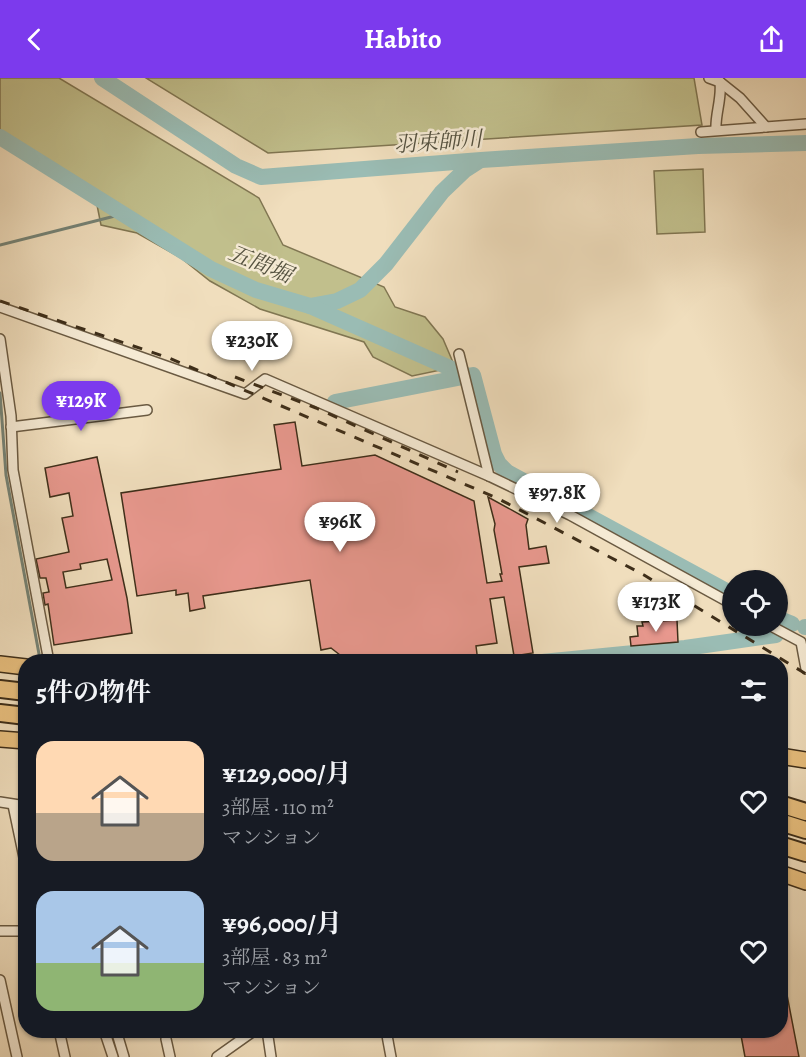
<!DOCTYPE html>
<html lang="ja">
<head>
<meta charset="utf-8">
<style>
  :root { --surface:#171b24; --page:#20242c; --text:#f1f3f6; --muted:#9ea1a6; --accent:#7c3aed }
  body { margin:0; font-family:Alegreya,"Noto Serif JP",serif; background:var(--page); color:var(--text); height:100vh; display:flex; flex-direction:column; font-size:22px; white-space:nowrap }
  * { box-sizing:border-box; margin:0 }
  p { font-size:20px; color:var(--muted) }
  .icon { flex:none; width:33px; height:33px; fill:none; stroke:currentColor; stroke-width:2; stroke-linecap:round; stroke-linejoin:round }
  .map { position:relative; flex:1; overflow:hidden }
  .sheet { position:absolute; left:18px; top:576px; width:770px; height:384px; display:flex; flex-direction:column; background:var(--surface); border-radius:24px; box-shadow:0 2px 4px #0004 }
  .sheet>* { flex:none }
  .buttons { position:absolute; left:722px; top:492px; display:grid; gap:12px }
  .buttons a { display:grid; place-items:center; width:66px; height:66px; border-radius:50%; background:var(--surface); box-shadow:0 2px 4px #0004; font-size:30px }
  .price { position:absolute; translate:-50% -51px; padding:0 14px; border-radius:21px; background:#fff; color:#222; font-size:20px; line-height:39px; filter:drop-shadow(0 2px 3px #0008) }
  .price::after { content:''; position:absolute; left:50%; top:36px; width:18px; height:14px; margin-left:-9px; background:inherit; clip-path:polygon(0 0,100% 0,50% 100%) }
  .price.selected { background:var(--accent); color:#fff }
  ul { padding:0; list-style:none }
  li { display:flex; align-items:center; gap:18px; height:150px; padding:0 18px }
  li span { display:grid; place-items:center; flex:none; width:168px; height:120px; border-radius:18px; color:#555 }
  li>.icon { margin-inline-start:auto }
  span .icon { width:72px; height:72px; fill:#fffc; stroke-width:1 }
  li b { font-size:26px }
  h2 { display:flex; justify-content:space-between; align-items:center; height:72px; padding:0 18px; font-size:26px }
  header { display:flex; justify-content:space-between; align-items:center; height:78px; padding:0 18px; background:var(--accent); color:#fff; font-size:27px; font-weight:700 }
  .map>svg:first-child { display:block }
  .green { fill:#c1bf8c; stroke:#807652; stroke-width:1.5 }
  .lines { fill:none; stroke-linecap:round; stroke-linejoin:round }
  .stream { stroke:#758376; stroke-width:3 }
  .river { stroke:#9abcb4; stroke-width:16 }
  .building { fill:#e8988e; stroke:#3e2e19; stroke-width:1.5; fill-rule:evenodd }
  .minor-casing { stroke:#6a5a42; stroke-width:12 }
  .trunk-casing { stroke:#3e2e19; stroke-width:18 }
  .motorway-casing { stroke:#3e2e19; stroke-width:20 }
  .minor { stroke:#f5ead4; stroke-width:9 }
  .trunk { stroke:#e8bf7e; stroke-width:15 }
  .motorway { stroke:#e8bf7e; stroke-width:16 }
  .rail { stroke:#3e2e19; stroke-width:3; stroke-dasharray:10 10; stroke-linecap:butt }
  .labels { text-anchor:middle; dominant-baseline:central; stroke-width:5; stroke-linejoin:round; paint-order:stroke }
  .water-label { font-size:22px; font-style:italic; fill:#555240; stroke:#f5ead4 }
</style>
</head>
<body>
<header><svg class="icon" aria-label="back" viewBox="0 0 24 24"><path d="M15 5l-7 7 7 7"/></svg>Habito<svg class="icon" aria-label="share" viewBox="0 0 24 24"><path d="M12 15V3M7 8l5-5 5 5M5 13v7h14v-7"/></svg></header>
<div class="map">
<svg width="806" height="979" viewBox="0 0 806 979">
  <rect width="100%" height="100%" fill="#f0debd"/>
  <filter id="stains"><feTurbulence type="fractalNoise" baseFrequency=".00333" numOctaves="4"/><feColorMatrix values="0 0 0 0 .2 0 0 0 0 .09 0 0 0 0 .02 0 0 0 .5 -.17"/></filter>
  <radialGradient id="worn" r=".72"><stop offset=".6" stop-color="#630" stop-opacity="0"/><stop offset="1" stop-color="#630" stop-opacity=".3"/></radialGradient>
  <g class="green">
    <path d="M0,0H59L259,120L283,167L384,209L395,229L425,239L443,261L455,289L412,298L373,279L364,264L260,231L210,203L181,180L137,155L101,147L97,127L0,65Z"/>
    <path d="M146,0H694L702,47L268,75Z"/>
    <path d="M703,91L705,154L657,156L654,93Z"/>
  </g>
  <g class="lines">
    <g class="stream">
      <path d="M0,167L123,136"/>
      <path d="M0,315L6,397L39,576"/>
      <path d="M111,952L118,979"/>
    </g>
    <g class="river">
      <path d="M102,0L236,88L261,99L481,82L698,68L806,65"/>
      <path d="M0,59L211,191L256,212L310,228L337,223L360,212L386,186L442,114L465,92L479,83"/>
      <path d="M310,228L468,298"/>
      <path d="M335,324L473,297L494,376L499,386L507,394L732,516"/>
      <path d="M777,540L792,546"/>
      <path d="M805,549H806"/>
      <path d="M542,584L685,570L776,557"/>
    </g>
  </g>
  <g class="building">
    <path d="M295,344L302,388L375,377L474,423L487,505L502,503L500,496H502L494,452L495,446L488,419L528,441L526,447L529,471L546,468L549,485L519,489L533,575L514,578L504,519L490,521L497,565L476,568L478,584H349L331,570L321,572L310,502L203,518L205,530L190,533L188,515L176,517V512L137,518L121,415L281,391L274,347Z"/>
    <path d="M97,379L127,520L132,555L54,567L48,526L45,527L43,515L49,514L46,500H40L36,481L69,474L62,440L73,438L69,415L50,419L45,390ZM107,481L112,502L66,510L63,494L81,491L80,486Z"/>
    <path d="M677,542L678,564L631,568L630,559L638,558L637,548H643L642,544Z"/>
    <path d="M787,917L799,979H745L740,952H780V919Z"/>
  </g>
  <g class="lines">
    <defs>
      <g id="minor">
        <path d="M709,0L720,4L740,20L766,49"/>
        <path d="M716,52C715,36 722,21 720,4"/>
        <path d="M701,54L806,46"/>
        <path d="M0,229L245,316L265,301L489,398"/>
        <path d="M0,261L11,338L13,392L49,584"/>
        <path d="M459,276L489,398L570,437L732,526"/>
        <path d="M11,349L147,332"/>
        <path d="M771,548L801,564L806,591"/>
        <path d="M0,724L26,728"/>
        <path d="M13,727L26,789"/>
        <path d="M0,853H26"/>
        <path d="M0,902L17,979"/>
        <path d="M59,952L65,979"/>
        <path d="M104,952L113,979"/>
        <path d="M116,952L124,979"/>
        <path d="M267,952L271,979"/>
        <path d="M386,952L391,979"/>
        <path d="M166,961L170,979"/>
        <path d="M217,979L255,952"/>
      </g>
      <g id="trunk">
        <path d="M0,586L26,589"/>
        <path d="M0,661L26,663"/>
        <path d="M780,678L806,682"/>
        <path d="M780,795L806,804"/>
      </g>
      <g id="motorway">
        <path d="M0,611L26,614"/>
        <path d="M0,635L26,638"/>
        <path d="M780,726L806,734"/>
        <path d="M780,744L806,752"/>
        <path d="M780,767L806,775"/>
      </g>
    </defs>
    <use href="#minor" class="minor-casing"/>
    <use href="#trunk" class="trunk-casing"/>
    <use href="#motorway" class="motorway-casing"/>
    <use href="#minor" class="minor"/>
    <use href="#trunk" class="trunk"/>
    <use href="#motorway" class="motorway"/>
    <g class="rail">
      <path d="M0,223L169,280L497,420L644,497L806,596"/>
      <path d="M235,299L316,330L458,394"/>
    </g>
  </g>
  <g class="labels">
    <g class="water-label">
      <text transform="translate(438 64) rotate(-4)">羽束師川</text>
      <text transform="translate(260 186) rotate(22)">五間堀</text>
    </g>
  </g>
  <rect width="100%" height="100%" filter="url(#stains)"/>
  <rect width="100%" height="100%" fill="url(#worn)"/>
</svg>
<div class="buttons">
<a><svg class="icon" aria-label="locate" viewBox="0 0 24 24"><circle cx="12" cy="12" r="6"/><path d="M12 2v4M12 18v4M2 12h4M18 12h4"/></svg></a>
</div>
<b class="price" style="left:252px;top:294px">¥230K</b>
<b class="price selected" style="left:81px;top:354px">¥129K</b>
<b class="price" style="left:557px;top:446px">¥97.8K</b>
<b class="price" style="left:340px;top:475px">¥96K</b>
<b class="price" style="left:656px;top:555px">¥173K</b>
<section class="sheet">
<h2>5件の物件<svg class="icon" aria-label="filters" viewBox="0 0 24 24"><path d="M4 7h16M4 17h16"/><circle cx="9" cy="7" r="2"/><circle cx="15" cy="17" r="2"/></svg></h2>
<ul>
<li><span style="background:linear-gradient(#ffd9b3 60%,#b9a48a 0)"><svg class="icon" aria-label="home" viewBox="0 0 24 24"><path d="M3 11l9-7 9 7M6 9v11h12V9"/></svg></span><div><b>¥129,000/月</b><p>3部屋 · 110 m²</p><p>マンション</p></div><svg class="icon" aria-label="heart" viewBox="0 0 24 24"><path d="M12 20l-8-8c-3-5 5-10 8-4 3-6 11-1 8 4z"/></svg></li>
<li><span style="background:linear-gradient(#a9c7e8 60%,#8fb573 0)"><svg class="icon" aria-label="home" viewBox="0 0 24 24"><path d="M3 11l9-7 9 7M6 9v11h12V9"/></svg></span><div><b>¥96,000/月</b><p>3部屋 · 83 m²</p><p>マンション</p></div><svg class="icon" aria-label="heart" viewBox="0 0 24 24"><path d="M12 20l-8-8c-3-5 5-10 8-4 3-6 11-1 8 4z"/></svg></li>
</ul>
</section>
</div>
</body>
</html>
